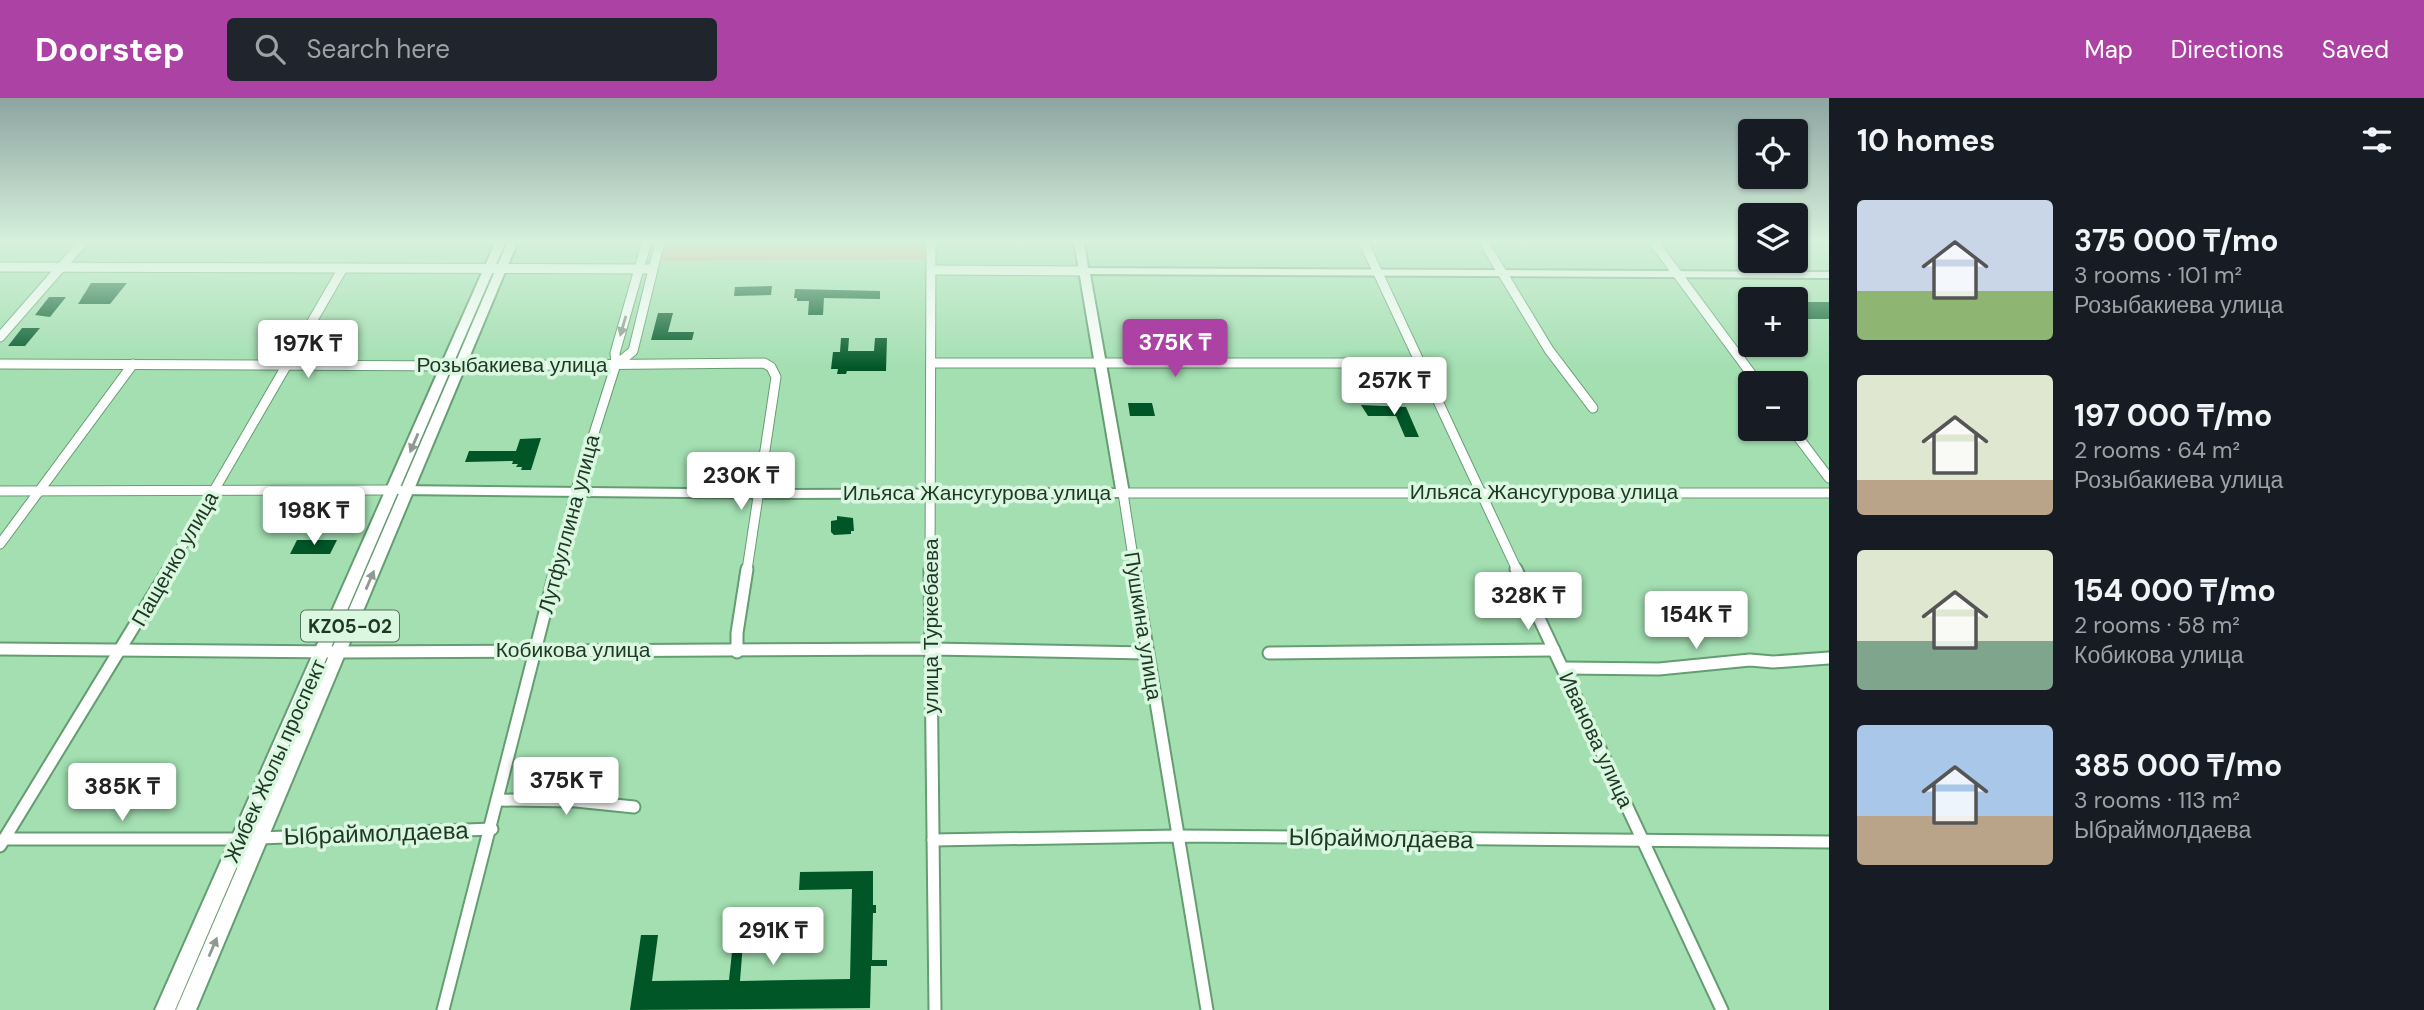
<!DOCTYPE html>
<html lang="en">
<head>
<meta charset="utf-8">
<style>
  :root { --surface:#171b24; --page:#20242c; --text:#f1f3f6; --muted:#9ea1a6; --accent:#ac42a3 }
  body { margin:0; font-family:"DM Sans",sans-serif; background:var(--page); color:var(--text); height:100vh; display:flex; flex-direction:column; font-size:26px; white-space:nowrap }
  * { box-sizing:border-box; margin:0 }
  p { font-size:23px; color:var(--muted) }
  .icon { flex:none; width:38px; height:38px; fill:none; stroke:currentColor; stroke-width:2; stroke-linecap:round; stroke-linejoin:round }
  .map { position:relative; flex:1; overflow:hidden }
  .panel { display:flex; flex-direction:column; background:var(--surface); width:595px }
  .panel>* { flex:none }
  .buttons { position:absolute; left:1738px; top:21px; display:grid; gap:14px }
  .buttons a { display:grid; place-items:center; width:70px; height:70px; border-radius:7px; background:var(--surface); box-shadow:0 2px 5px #0004; font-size:35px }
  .price { position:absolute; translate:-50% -60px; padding:0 16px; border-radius:7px; background:#fff; color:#222; font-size:23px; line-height:46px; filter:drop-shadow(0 2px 4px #0008) }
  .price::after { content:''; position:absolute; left:50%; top:42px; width:21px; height:16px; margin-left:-10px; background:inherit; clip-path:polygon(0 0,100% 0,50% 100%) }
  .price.current { background:var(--accent); color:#fff }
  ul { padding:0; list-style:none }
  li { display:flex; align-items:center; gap:21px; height:175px; padding:0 28px }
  li span { display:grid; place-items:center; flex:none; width:196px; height:140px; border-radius:7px; color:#555 }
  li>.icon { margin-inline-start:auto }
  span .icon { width:84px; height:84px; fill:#fffc; stroke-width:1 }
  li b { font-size:30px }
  h2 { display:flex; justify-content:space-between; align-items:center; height:84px; padding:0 28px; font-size:30px }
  header { display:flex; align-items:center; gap:42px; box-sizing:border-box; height:98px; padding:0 35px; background:var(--accent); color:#fff }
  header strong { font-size:33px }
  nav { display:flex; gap:38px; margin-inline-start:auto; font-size:24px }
  .search { width:490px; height:63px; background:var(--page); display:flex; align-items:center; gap:18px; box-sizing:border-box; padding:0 24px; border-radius:7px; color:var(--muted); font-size:26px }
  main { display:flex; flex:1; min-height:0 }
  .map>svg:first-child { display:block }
  .green { fill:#f59c8b }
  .building { fill:#005627 }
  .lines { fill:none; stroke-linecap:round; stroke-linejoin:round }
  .minor-far1-casing { stroke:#649d72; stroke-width:11 }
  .minor-casing { stroke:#649d72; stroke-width:15 }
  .major-casing { stroke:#649d72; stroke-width:4 }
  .highway-casing { stroke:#649d72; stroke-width:4 }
  .minor-far1 { stroke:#fff; stroke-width:9 }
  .minor { stroke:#fff; stroke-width:11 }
  .major { fill:#fff; fill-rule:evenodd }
  .highway { fill:#fff; fill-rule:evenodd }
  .oneway { fill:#8f9b92 }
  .labels { text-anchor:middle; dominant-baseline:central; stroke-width:7; stroke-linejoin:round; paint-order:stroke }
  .shield { fill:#daf8e0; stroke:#57715d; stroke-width:2 }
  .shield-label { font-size:19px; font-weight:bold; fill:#1f3725 }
  .street-label { font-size:21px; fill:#1f3725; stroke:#daf8e0 }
  .near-street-label { font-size:24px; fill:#1f3725; stroke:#daf8e0 }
</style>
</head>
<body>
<header>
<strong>Doorstep</strong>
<div class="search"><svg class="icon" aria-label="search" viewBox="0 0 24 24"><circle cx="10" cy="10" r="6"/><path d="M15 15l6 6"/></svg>Search here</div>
<nav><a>Map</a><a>Directions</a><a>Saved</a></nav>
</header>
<main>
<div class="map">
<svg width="1829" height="912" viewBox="0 0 1829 912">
  <rect width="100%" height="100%" fill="#a3dfb1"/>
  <path class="green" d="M664,143H924L925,161L659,163Z"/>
  <g class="building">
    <path d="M91,185H127L110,206H78Z"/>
    <path d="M772,188L771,197L734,198L735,189Z"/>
    <path d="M795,191L880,193V201L824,200L823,217H808L809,203H797V200H794Z"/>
    <path d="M49,199H66L50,219L35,217Z"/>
    <path d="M1796,204H1829V221H1808Z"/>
    <path d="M658,215H673L668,234H694L692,242H651Z"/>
    <path d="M22,230H40L25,248H8Z"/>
    <path d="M841,240H849L848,253H874L875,240H887L886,273H847L846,276H837L838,271H831L833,254H840Z"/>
    <path d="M1128,305H1152L1155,318H1130Z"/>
    <path d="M1361,307L1406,309L1419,339H1405L1396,318H1368Z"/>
    <path d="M541,340L531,372H521L522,369H516L518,366H512L513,363L465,364L469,353H516L520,341Z"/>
    <path d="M837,418L853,420L854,433H851V436L834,437L831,434V423L837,422Z"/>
    <path d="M297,442H337L330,456H290Z"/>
    <path d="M873,773V807H876V815H873L872,862H887V868H871L870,910L630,912L641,837H658L652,883L729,882L733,845H743L740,883L850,881L852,791L799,792L800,774Z"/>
  </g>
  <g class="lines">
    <defs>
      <g id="minor-far1">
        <path d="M1363,143L1517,472"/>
        <path d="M1483,143L1549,252L1593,310"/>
        <path d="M1653,143L1758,285"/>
        <path d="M0,169L652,171"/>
        <path d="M932,172L1085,173"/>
        <path d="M0,239L84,143"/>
        <path d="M931,265H1419"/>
        <path d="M0,266L460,268L764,265L771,269L776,279L747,472"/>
        <path d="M617,266L633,253L660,143"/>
        <path d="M1792,331L1829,380"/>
        <path d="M0,393L393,392"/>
        <path d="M0,446L133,266"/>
        <path d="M168,472L343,170"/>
        <path d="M556,472L575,395L616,266L615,255L647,143"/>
        <path d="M930,472L931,143"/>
        <path d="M1135,472L1123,395H1829"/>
      </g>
      <g id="minor">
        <path d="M930,471L935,912"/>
        <path d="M1134,471L1207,912"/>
        <path d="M1516,471L1722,912"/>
        <path d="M0,551L339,554L930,551L1147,555"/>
        <path d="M737,554V535L747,471"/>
        <path d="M1269,555L1554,552"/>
        <path d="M1563,570L1659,571L1750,562L1773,564L1829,560"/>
        <path d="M499,702L576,703L634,709"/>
        <path d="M260,740L492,731"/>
        <path d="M933,742L1178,738L1829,744"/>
        <path d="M0,744L4,741H240"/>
        <path d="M0,748L169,471"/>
        <path d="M443,912L556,471"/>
      </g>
      <path id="major" d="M1074,143H1084L1088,170L1829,174V180L1090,176L1129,395L1123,399L779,400L398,396L392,392L398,388L779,392L1116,391Z"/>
      <g id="highway">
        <path d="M496,143H506L175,912H155Z"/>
        <path d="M508,143H518L196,912H176Z"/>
      </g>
    </defs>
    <use href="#minor-far1" class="minor-far1-casing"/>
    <use href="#minor" class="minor-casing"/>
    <use href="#major" class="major-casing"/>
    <use href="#highway" class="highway-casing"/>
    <use href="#minor-far1" class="minor-far1"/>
    <use href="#minor" class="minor"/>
    <use href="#major" class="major"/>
    <use href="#highway" class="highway"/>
  </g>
  <defs><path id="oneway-solid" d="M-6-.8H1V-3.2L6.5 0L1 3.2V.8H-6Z" transform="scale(1.75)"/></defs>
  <g class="oneway">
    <use href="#oneway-solid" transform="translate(623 228) rotate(106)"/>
    <use href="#oneway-solid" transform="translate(414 345) rotate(113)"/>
    <use href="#oneway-solid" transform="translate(370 482) rotate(-67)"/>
    <use href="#oneway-solid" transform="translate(213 849) rotate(-67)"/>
  </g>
  <linearGradient id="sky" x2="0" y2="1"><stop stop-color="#8da4a1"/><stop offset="0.53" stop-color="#d6f1dc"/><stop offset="1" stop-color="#d6f1dc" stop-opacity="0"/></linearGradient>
  <rect width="1829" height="271" fill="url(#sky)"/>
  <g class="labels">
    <rect class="shield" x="301" y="512.5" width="98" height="31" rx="5"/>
    <g class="shield-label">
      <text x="350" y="528">KZ05-02</text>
    </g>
    <g class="street-label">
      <text x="512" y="267">Розыбакиева улица</text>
      <text x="1544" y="394">Ильяса Жансугурова улица</text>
      <text x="977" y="395">Ильяса Жансугурова улица</text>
      <text transform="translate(569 426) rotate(-75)">Лутфуллина улица</text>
      <text transform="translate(175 461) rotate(-60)">Пащенко улица</text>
      <text transform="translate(931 528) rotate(-90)">улица Туркебаева</text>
      <text transform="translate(1143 528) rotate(81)">Пушкина улица</text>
      <text x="573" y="552">Кобикова улица</text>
      <text transform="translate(1596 642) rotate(65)">Иванова улица</text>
      <text transform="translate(275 663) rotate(-66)">Жибек Жолы проспект</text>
    </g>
    <g class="near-street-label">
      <text transform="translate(376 735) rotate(-2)">Ыбраймолдаева</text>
      <text transform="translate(1381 740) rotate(1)">Ыбраймолдаева</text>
    </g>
  </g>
</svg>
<div class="buttons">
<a><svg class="icon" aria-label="locate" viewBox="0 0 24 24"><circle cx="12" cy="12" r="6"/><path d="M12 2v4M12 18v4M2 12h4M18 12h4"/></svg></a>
<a><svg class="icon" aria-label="layers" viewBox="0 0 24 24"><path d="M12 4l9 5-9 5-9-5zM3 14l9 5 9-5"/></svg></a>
<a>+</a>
<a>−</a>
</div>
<b class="price current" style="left:1175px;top:281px">375K ₸</b>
<b class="price" style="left:308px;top:282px">197K ₸</b>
<b class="price" style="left:1394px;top:319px">257K ₸</b>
<b class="price" style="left:741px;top:414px">230K ₸</b>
<b class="price" style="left:314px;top:449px">198K ₸</b>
<b class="price" style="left:1528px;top:534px">328K ₸</b>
<b class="price" style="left:1696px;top:553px">154K ₸</b>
<b class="price" style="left:566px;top:719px">375K ₸</b>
<b class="price" style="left:122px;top:725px">385K ₸</b>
<b class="price" style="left:773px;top:869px">291K ₸</b>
</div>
<section class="panel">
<h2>10 homes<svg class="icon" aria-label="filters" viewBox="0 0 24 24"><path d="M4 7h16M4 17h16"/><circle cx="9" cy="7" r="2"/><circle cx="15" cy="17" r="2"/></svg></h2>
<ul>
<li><span style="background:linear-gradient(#c9d6e8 65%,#8fb573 0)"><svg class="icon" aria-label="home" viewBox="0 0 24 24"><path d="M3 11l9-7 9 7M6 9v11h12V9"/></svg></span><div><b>375 000 ₸/mo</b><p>3 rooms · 101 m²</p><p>Розыбакиева улица</p></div></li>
<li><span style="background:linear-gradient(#dfe7d0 75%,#b9a48a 0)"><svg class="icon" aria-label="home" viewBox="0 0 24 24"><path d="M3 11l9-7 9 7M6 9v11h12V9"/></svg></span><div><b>197 000 ₸/mo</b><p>2 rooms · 64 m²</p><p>Розыбакиева улица</p></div></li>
<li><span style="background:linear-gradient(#dfe7d0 65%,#7fa58c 0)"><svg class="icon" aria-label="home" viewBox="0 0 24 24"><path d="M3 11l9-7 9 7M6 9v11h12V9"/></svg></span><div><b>154 000 ₸/mo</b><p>2 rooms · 58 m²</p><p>Кобикова улица</p></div></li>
<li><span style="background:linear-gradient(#a9c7e8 65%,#b9a48a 0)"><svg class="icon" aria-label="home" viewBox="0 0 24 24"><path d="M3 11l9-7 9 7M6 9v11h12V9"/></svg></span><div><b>385 000 ₸/mo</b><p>3 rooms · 113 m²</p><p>Ыбраймолдаева</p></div></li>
</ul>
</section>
</main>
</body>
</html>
